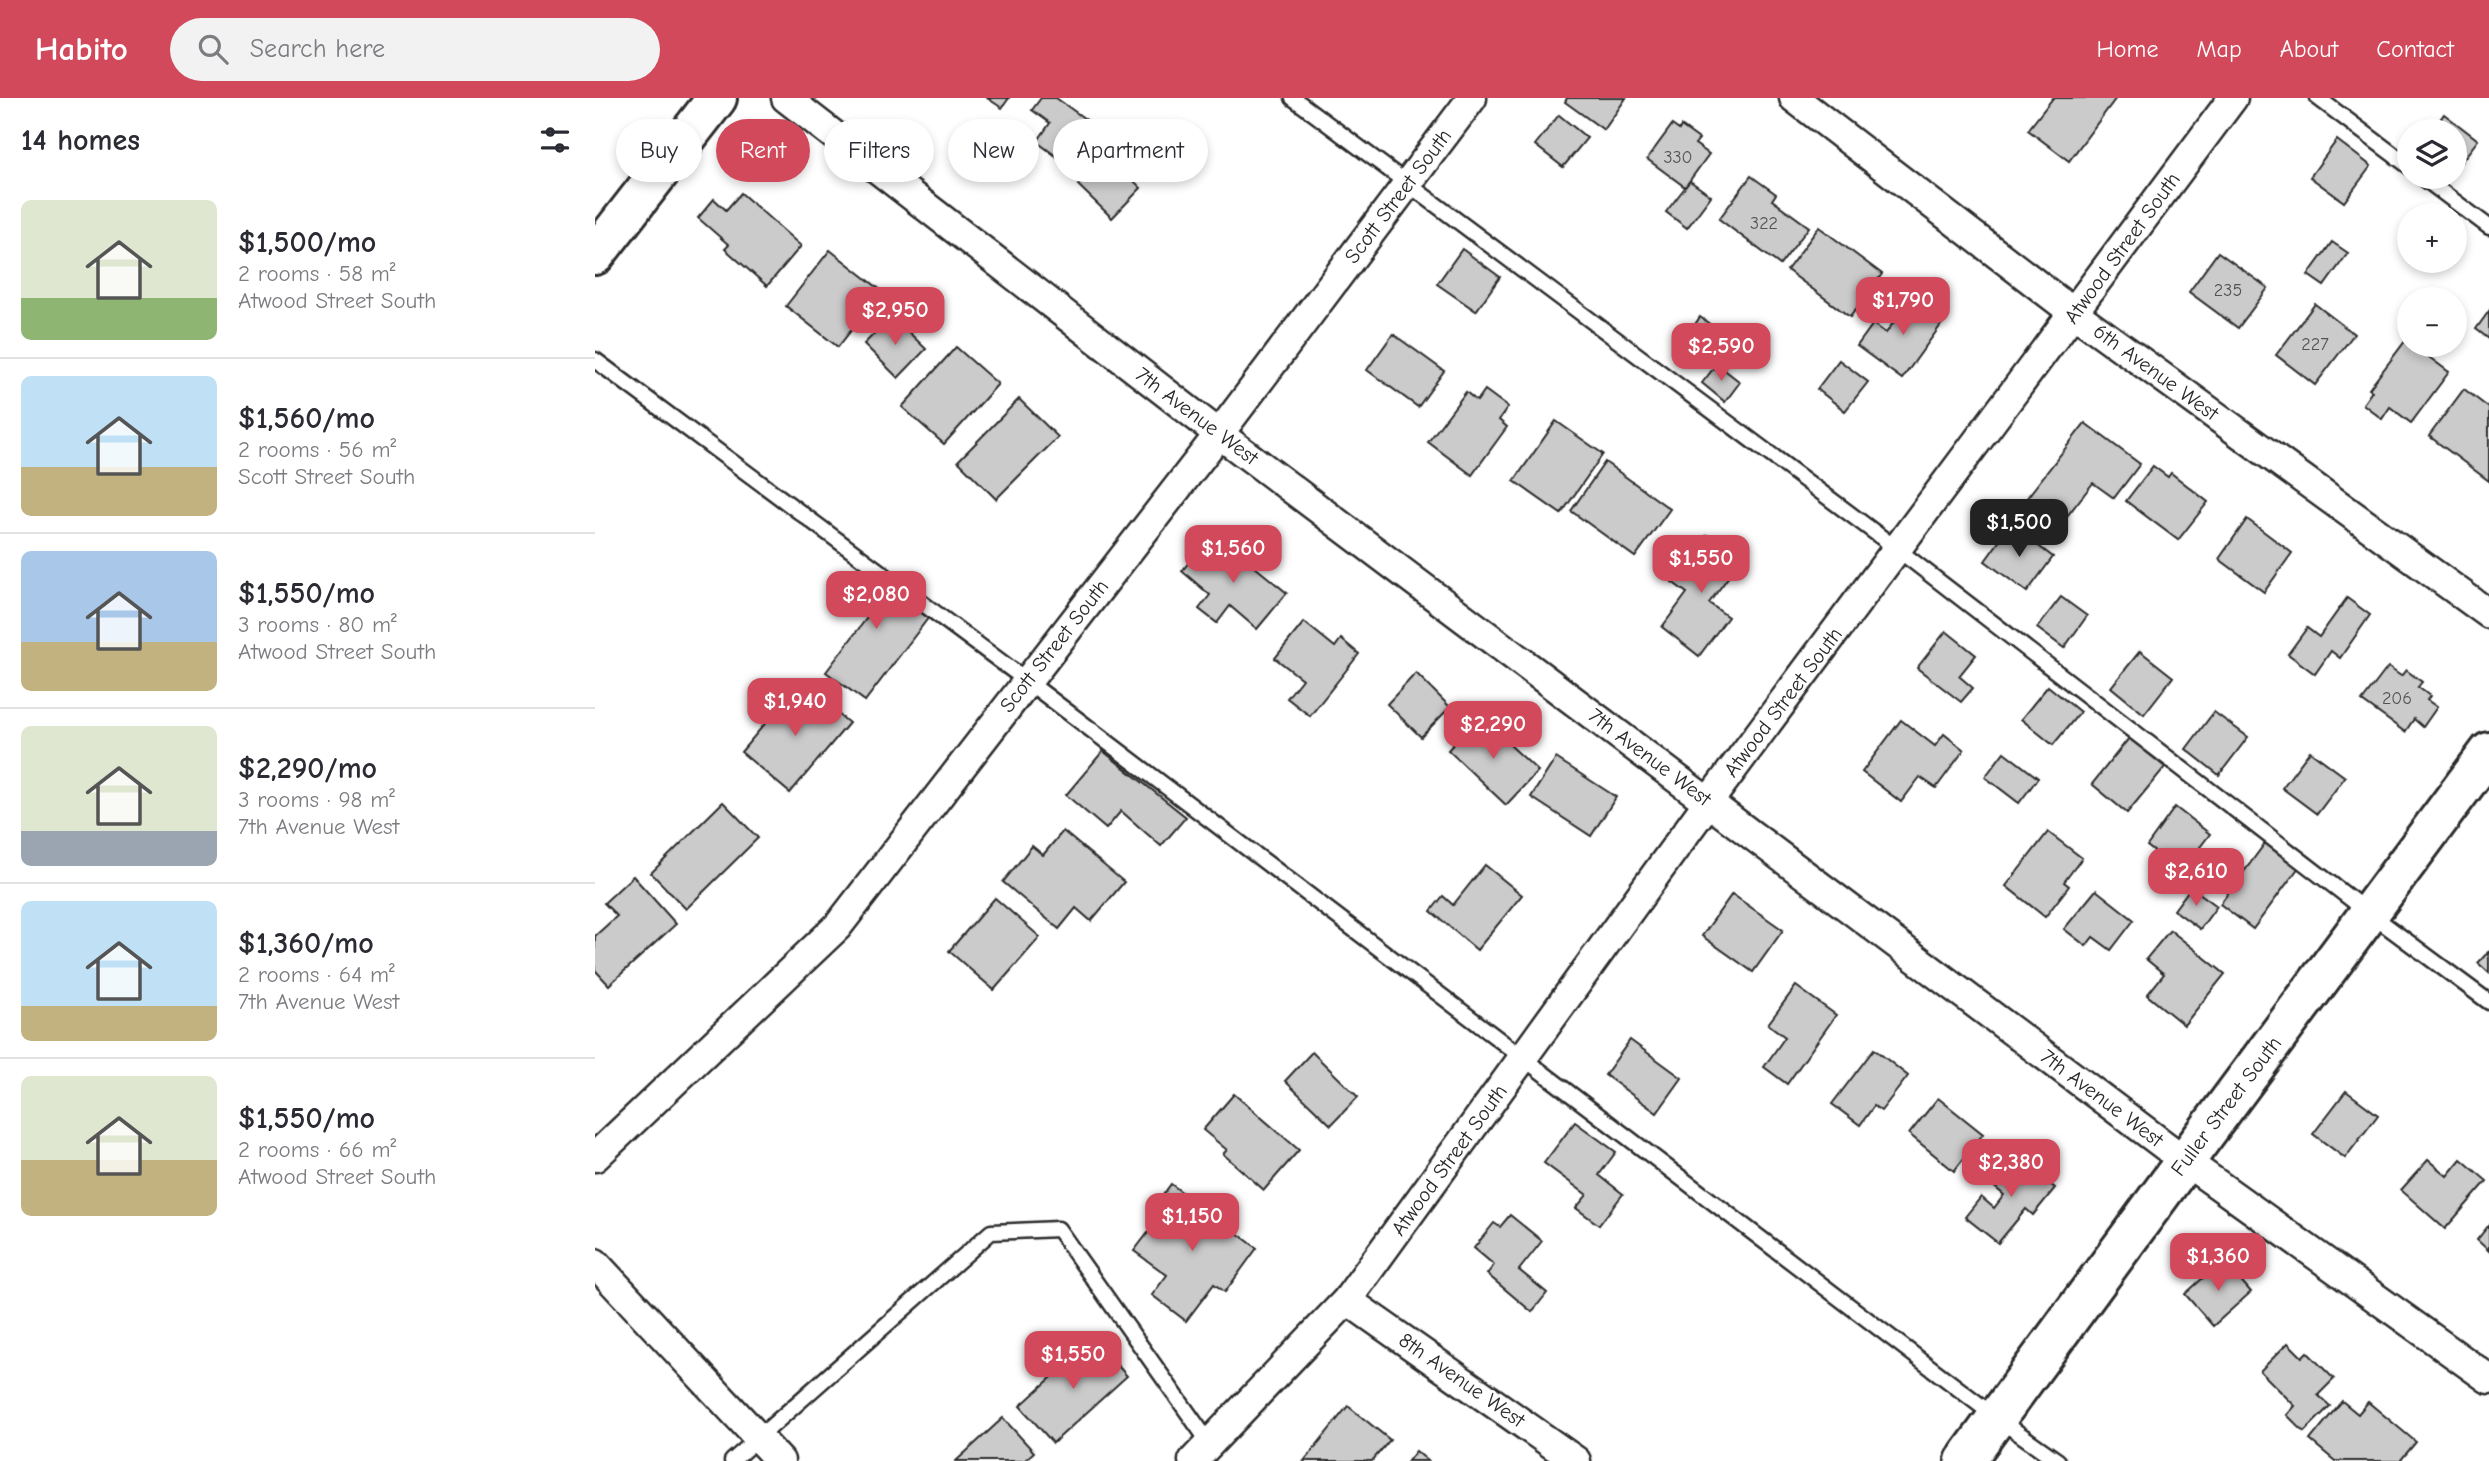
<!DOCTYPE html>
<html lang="en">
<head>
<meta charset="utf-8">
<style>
  :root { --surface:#fff; --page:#f2f2f3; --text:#2b2b33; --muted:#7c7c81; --line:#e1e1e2; --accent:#d1495b }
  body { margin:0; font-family:"Comic Neue",sans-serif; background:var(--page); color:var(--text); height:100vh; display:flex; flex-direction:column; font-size:26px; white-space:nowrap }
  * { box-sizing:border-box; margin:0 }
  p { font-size:23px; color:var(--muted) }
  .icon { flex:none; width:38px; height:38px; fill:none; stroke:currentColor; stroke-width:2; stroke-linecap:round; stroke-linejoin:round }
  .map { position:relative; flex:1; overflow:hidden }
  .drawer { display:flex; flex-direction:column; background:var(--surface); width:595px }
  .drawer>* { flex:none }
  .hud { position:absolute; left:21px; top:21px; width:665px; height:63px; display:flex; gap:14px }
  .tools { position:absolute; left:1802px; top:21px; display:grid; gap:14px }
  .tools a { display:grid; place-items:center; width:70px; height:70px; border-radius:50%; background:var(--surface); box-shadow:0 4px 10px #0003; font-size:35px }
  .price { position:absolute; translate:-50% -60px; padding:0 16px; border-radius:14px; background:var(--accent); color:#fff; font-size:23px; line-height:46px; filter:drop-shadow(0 2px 4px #0008) }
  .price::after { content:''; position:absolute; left:50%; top:42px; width:21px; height:16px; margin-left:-10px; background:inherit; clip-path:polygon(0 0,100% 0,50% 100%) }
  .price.on { background:#222; color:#fff }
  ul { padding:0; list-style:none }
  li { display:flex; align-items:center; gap:21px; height:175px; padding:0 21px }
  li+li { border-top:2px solid var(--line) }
  li span { display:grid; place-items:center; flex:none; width:196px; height:140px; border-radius:10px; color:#555 }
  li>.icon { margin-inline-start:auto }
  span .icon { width:84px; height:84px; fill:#fffc; stroke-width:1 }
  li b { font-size:30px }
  h2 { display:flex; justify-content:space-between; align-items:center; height:84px; padding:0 21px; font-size:30px }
  .pill { padding:0 24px; border-radius:32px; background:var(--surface); box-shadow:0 4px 10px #0003; font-size:24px; line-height:63px }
  .pill.on { background:var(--accent); color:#fff }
  header { display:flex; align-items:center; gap:42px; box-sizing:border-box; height:98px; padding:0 35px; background:var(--accent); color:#fff }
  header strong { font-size:33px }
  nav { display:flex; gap:38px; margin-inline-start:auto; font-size:24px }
  .search { width:490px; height:63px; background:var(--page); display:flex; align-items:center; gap:18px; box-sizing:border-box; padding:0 24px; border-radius:38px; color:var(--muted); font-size:26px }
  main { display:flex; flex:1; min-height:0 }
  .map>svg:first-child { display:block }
  .building { fill:#cbcbcb; stroke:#2b2b2b; stroke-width:2 }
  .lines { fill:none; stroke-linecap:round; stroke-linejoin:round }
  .lane-casing { stroke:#2b2b2b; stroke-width:19 }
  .street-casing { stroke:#2b2b2b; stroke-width:33 }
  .secondary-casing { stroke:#2b2b2b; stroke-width:44 }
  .lane { stroke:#fff; stroke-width:14 }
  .street { stroke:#fff; stroke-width:28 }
  .secondary { stroke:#fff; stroke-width:38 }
  .labels { text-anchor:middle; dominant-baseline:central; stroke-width:5; stroke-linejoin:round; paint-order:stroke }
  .number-label { font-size:18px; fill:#535353 }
  .street-label { font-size:21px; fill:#2b2b2b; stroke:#fff }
</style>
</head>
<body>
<header>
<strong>Habito</strong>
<div class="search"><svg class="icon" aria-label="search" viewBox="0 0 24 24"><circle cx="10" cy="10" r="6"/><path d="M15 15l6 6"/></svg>Search here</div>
<nav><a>Home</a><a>Map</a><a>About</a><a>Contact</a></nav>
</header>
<main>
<section class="drawer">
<h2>14 homes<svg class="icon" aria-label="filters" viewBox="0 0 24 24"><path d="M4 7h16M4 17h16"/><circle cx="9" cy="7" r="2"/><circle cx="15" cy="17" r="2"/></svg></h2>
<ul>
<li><span style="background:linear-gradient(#dfe7d0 70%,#8fb573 0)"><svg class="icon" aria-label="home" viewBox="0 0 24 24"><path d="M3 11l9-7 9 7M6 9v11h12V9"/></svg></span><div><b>$1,500/mo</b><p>2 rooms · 58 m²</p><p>Atwood Street South</p></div></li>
<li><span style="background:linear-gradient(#bfe0f5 65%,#c2b280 0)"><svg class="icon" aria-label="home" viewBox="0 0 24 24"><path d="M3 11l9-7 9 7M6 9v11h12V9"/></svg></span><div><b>$1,560/mo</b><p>2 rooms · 56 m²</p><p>Scott Street South</p></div></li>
<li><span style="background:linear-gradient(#a9c7e8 65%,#c2b280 0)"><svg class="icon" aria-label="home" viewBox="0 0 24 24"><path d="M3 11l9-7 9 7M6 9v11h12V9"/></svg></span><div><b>$1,550/mo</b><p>3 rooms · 80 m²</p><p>Atwood Street South</p></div></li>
<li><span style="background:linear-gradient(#dfe7d0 75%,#9aa5b1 0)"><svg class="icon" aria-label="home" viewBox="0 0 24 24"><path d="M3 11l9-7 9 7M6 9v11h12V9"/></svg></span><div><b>$2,290/mo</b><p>3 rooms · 98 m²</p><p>7th Avenue West</p></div></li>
<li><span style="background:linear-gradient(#bfe0f5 75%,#c2b280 0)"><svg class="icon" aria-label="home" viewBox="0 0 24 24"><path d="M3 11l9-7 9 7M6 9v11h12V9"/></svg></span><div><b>$1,360/mo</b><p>2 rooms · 64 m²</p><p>7th Avenue West</p></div></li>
<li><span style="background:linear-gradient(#dfe7d0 60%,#c2b280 0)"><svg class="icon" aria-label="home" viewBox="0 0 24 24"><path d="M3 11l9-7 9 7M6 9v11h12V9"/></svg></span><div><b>$1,550/mo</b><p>2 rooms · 66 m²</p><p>Atwood Street South</p></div></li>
</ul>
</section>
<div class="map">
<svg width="1894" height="1363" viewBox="0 0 1894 1363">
  <rect width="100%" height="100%" fill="#fff"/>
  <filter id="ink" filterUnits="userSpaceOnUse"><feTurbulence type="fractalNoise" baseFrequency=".0143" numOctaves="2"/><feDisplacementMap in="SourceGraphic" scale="14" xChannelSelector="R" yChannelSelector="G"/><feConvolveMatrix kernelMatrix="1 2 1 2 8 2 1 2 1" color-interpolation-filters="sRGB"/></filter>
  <g filter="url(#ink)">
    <g class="building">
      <path d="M392,0H414L407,10Z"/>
      <path d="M446,0H461L504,31L476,69L442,44L455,25L437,12Z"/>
      <path d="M972,0H1031L1009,32L970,4Z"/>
      <path d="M1458,0H1521L1474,63L1433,32Z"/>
      <path d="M1849,16L1883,42L1860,72V33H1837Z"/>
      <path d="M964,17L992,40L968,69L940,47Z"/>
      <path d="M1077,27L1084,32L1086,28L1104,41L1100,46L1114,56L1090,89L1052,61Z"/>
      <path d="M1742,42L1776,68L1749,104L1715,79Z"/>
      <path d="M512,56L546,90L517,120L483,87Z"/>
      <path d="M1156,78L1181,96L1177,102L1214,129L1185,167L1124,121Z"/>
      <path d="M1095,83L1116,98L1092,130L1071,114Z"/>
      <path d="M146,95L206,148L172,188L130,151L134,147L103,120L119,101L131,112Z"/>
      <path d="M1224,129L1287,176L1255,219L1192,172Z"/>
      <path d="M1737,144L1753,155L1729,188L1713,177Z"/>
      <path d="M867,151L905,179L881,213L842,186Z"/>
      <path d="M235,152L287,193L243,249L191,208Z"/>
      <path d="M1623,154L1673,190L1643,230L1594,194Z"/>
      <path d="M1318,197L1351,220L1307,281L1262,248L1278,226L1291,235Z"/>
      <path d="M1720,206L1759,236L1720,287L1681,257Z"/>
      <path d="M1894,213V241L1881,231Z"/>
      <path d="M297,218L331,251L303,280L269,246Z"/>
      <path d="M1105,219L1123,232L1103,262L1084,250Z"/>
      <path d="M798,236L849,273L823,309L772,272Z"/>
      <path d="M1811,242L1854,274L1816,325L1795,309L1787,321L1768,306L1777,293L1774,291Z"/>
      <path d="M361,249L403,286L349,346L307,309Z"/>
      <path d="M1244,262L1273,284L1250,313L1222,291Z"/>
      <path d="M1122,266L1145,284L1130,304L1107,285Z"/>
      <path d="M1869,291L1894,310V383L1834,338Z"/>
      <path d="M890,292L913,309L904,322L912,329L877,377L833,344L871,294L882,303Z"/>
      <path d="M424,301L463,339L401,401L363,363Z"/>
      <path d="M961,323L1008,356L966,416L919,383Z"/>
      <path d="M1490,325L1545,366L1519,400L1498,385L1465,427L1431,401Z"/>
      <path d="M1010,364L1075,411L1040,459L976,413Z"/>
      <path d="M1558,368L1573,379L1576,375L1613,404L1583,442L1531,403Z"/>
      <path d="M1652,421L1697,455L1669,494L1624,461Z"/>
      <path d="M1416,427L1458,459L1432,494L1390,463Z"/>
      <path d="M1112,437L1146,462L1114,505L1133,519L1104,558L1067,529L1092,495L1077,484Z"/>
      <path d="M614,439L640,460L644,456L692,495L662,531L635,508L622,525L604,511L615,497L587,473Z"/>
      <path d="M269,463L337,515L270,603L231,574L274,517L245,494Z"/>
      <path d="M1466,499L1492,518L1469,550L1442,530Z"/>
      <path d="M1752,500L1775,517L1745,560L1736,553L1720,576L1693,556L1712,530L1724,539Z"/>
      <path d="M709,524L740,549L746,541L764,556L715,618L692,600L707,581L680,560Z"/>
      <path d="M1351,533L1381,557L1364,578L1378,590L1366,604L1322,570Z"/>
      <path d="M1545,553L1578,579L1549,616L1516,589Z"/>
      <path d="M1793,569L1806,578L1811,572L1827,584L1823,589L1835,598L1832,602L1842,609L1828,629L1819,621L1810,634L1767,603Z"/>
      <path d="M821,575L855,609L826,639L792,606Z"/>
      <path d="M205,584L254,625L195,695L146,654Z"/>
      <path d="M1453,588L1485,614L1458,647L1426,621Z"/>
      <path d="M1619,614L1653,639L1624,677L1591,651Z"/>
      <path d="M884,618L943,673L911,707L853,652Z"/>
      <path d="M1306,622L1340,648L1349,636L1369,652L1341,690L1325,679L1306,704L1267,674Z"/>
      <path d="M1534,640L1570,669L1532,715L1497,686Z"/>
      <path d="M508,653L591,719L566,748L526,713L511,731L471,697Z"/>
      <path d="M1715,653L1750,679L1722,716L1687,690Z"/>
      <path d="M1409,654L1443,680L1424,705L1390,679Z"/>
      <path d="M961,660L1021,699L996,738L936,699Z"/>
      <path d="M128,704L163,740L91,811L56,775Z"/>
      <path d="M1580,709L1615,736L1586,774L1552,748Z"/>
      <path d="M468,733L529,784L496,823L481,810L464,831L408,784L437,748L448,757Z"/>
      <path d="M1453,734L1487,760L1469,784L1474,788L1450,819L1411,788Z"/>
      <path d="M1671,744L1704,769L1658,831L1625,806Z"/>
      <path d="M890,767L927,797L882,852L836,813L848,798L858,807Z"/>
      <path d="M38,778L81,826L14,887L0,872V838L22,818L9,805Z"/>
      <path d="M1596,789L1622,808L1605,831L1579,812Z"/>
      <path d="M1501,792L1539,822L1516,852L1498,839L1491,848L1469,831Z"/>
      <path d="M1137,796L1188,832L1158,874L1107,838Z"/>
      <path d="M400,800L445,839L399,892L354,853Z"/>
      <path d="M1575,832L1630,876L1589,927L1552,897L1569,876L1551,861Z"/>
      <path d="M1894,853V875L1883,865Z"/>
      <path d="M1201,888L1241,917L1192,986L1169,969L1190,939L1173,926Z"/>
      <path d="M1035,942L1087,980L1062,1015L1010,977Z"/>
      <path d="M1279,951L1313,978L1286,1013L1279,1008L1265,1027L1237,1006Z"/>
      <path d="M717,954L763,999L736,1027L690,983Z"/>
      <path d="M1751,993L1783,1017L1750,1060L1718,1036Z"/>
      <path d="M639,996L704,1052L669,1092L628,1056L632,1052L608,1032Z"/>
      <path d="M1343,1000L1388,1036L1359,1073L1314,1036Z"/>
      <path d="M980,1024L1021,1054L1004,1077L1028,1096L1004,1127L981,1110L992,1097L949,1065Z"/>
      <path d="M1418,1057L1460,1090L1438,1117L1431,1111L1403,1145L1370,1119L1386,1099L1399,1110L1409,1097L1396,1086Z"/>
      <path d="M1866,1061L1892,1083L1850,1131L1806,1092L1833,1062L1852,1078Z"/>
      <path d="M576,1086L662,1150L630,1194L619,1186L591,1223L557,1197L572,1177L539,1153L569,1114L560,1108Z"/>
      <path d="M915,1117L947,1143L924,1172L952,1195L937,1214L892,1176L899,1167L879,1150L899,1125L905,1129Z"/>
      <path d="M1894,1127V1153L1882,1142Z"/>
      <path d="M1628,1162L1656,1194L1618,1228L1590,1196Z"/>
      <path d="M499,1241L532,1278L458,1345L425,1308Z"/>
      <path d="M1693,1245L1707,1259L1712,1254L1739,1281L1723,1297L1735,1308L1709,1334L1692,1317L1700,1308L1665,1273Z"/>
      <path d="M1747,1303L1763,1316L1773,1304L1821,1344L1805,1363H1740L1715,1342Z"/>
      <path d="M753,1308L795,1342L777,1363H709Z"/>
      <path d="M408,1320L439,1354L429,1363H361Z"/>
      <path d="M821,1353L833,1363H813Z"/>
    </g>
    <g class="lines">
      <defs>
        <g id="lane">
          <path d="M698,0L1302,451L1774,815L1894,904"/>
          <path d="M1723,0L1815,69"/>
          <path d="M1827,79L1894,129"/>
          <path d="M0,262L432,583L1402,1320L1463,1363"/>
          <path d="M137,1363L396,1134L463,1131L615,1346"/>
        </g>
        <g id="street">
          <path d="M191,0L624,336L1590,1063L1894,1281"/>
          <path d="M1199,0L1479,215L1894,516"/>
          <path d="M0,1059L243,828L624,336L877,0"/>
          <path d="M0,1165L185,1363"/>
          <path d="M752,1202L981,1363"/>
          <path d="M598,1363L752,1202L1114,703L1638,0"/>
        </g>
        <g id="secondary">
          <path d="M0,157L122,0"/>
          <path d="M1370,1363L1590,1063L1894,654"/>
        </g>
      </defs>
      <use href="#lane" class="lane-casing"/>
      <use href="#street" class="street-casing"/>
      <use href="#secondary" class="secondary-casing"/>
      <use href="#lane" class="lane"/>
      <use href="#street" class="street"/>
      <use href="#secondary" class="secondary"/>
    </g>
  </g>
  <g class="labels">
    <g class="number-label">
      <text x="1083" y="59">330</text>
      <text x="1169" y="125">322</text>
      <text x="1633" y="192">235</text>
      <text x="1720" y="246">227</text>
      <text x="1802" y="600">206</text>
    </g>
    <g class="street-label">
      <text transform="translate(803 98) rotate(-53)">Scott Street South</text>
      <text transform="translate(1527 150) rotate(-54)">Atwood Street South</text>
      <text transform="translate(1561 274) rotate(36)">6th Avenue West</text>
      <text transform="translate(602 318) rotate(37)">7th Avenue West</text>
      <text transform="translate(459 548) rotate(-52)">Scott Street South</text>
      <text transform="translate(1188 604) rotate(-53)">Atwood Street South</text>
      <text transform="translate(1055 659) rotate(37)">7th Avenue West</text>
      <text transform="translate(1507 1000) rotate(37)">7th Avenue West</text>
      <text transform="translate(1631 1008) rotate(-53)">Fuller Street South</text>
      <text transform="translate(854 1062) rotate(-54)">Atwood Street South</text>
      <text transform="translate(867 1282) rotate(35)">8th Avenue West</text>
    </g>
  </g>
</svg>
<div class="tools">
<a><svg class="icon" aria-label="layers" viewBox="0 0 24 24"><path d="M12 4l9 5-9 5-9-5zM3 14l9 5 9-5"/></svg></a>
<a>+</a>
<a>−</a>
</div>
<b class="price" style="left:1308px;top:239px">$1,790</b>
<b class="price" style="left:300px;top:249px">$2,950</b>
<b class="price" style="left:1126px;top:285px">$2,590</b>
<b class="price on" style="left:1424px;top:461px">$1,500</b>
<b class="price" style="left:638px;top:487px">$1,560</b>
<b class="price" style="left:1106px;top:497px">$1,550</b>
<b class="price" style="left:281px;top:533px">$2,080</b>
<b class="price" style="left:200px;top:640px">$1,940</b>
<b class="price" style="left:898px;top:663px">$2,290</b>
<b class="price" style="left:1601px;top:810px">$2,610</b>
<b class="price" style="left:1416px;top:1101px">$2,380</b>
<b class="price" style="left:597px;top:1155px">$1,150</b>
<b class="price" style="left:1623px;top:1195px">$1,360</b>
<b class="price" style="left:478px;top:1293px">$1,550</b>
<div class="hud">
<a class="pill">Buy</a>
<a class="pill on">Rent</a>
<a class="pill">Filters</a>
<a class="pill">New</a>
<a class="pill">Apartment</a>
</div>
</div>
</main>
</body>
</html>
